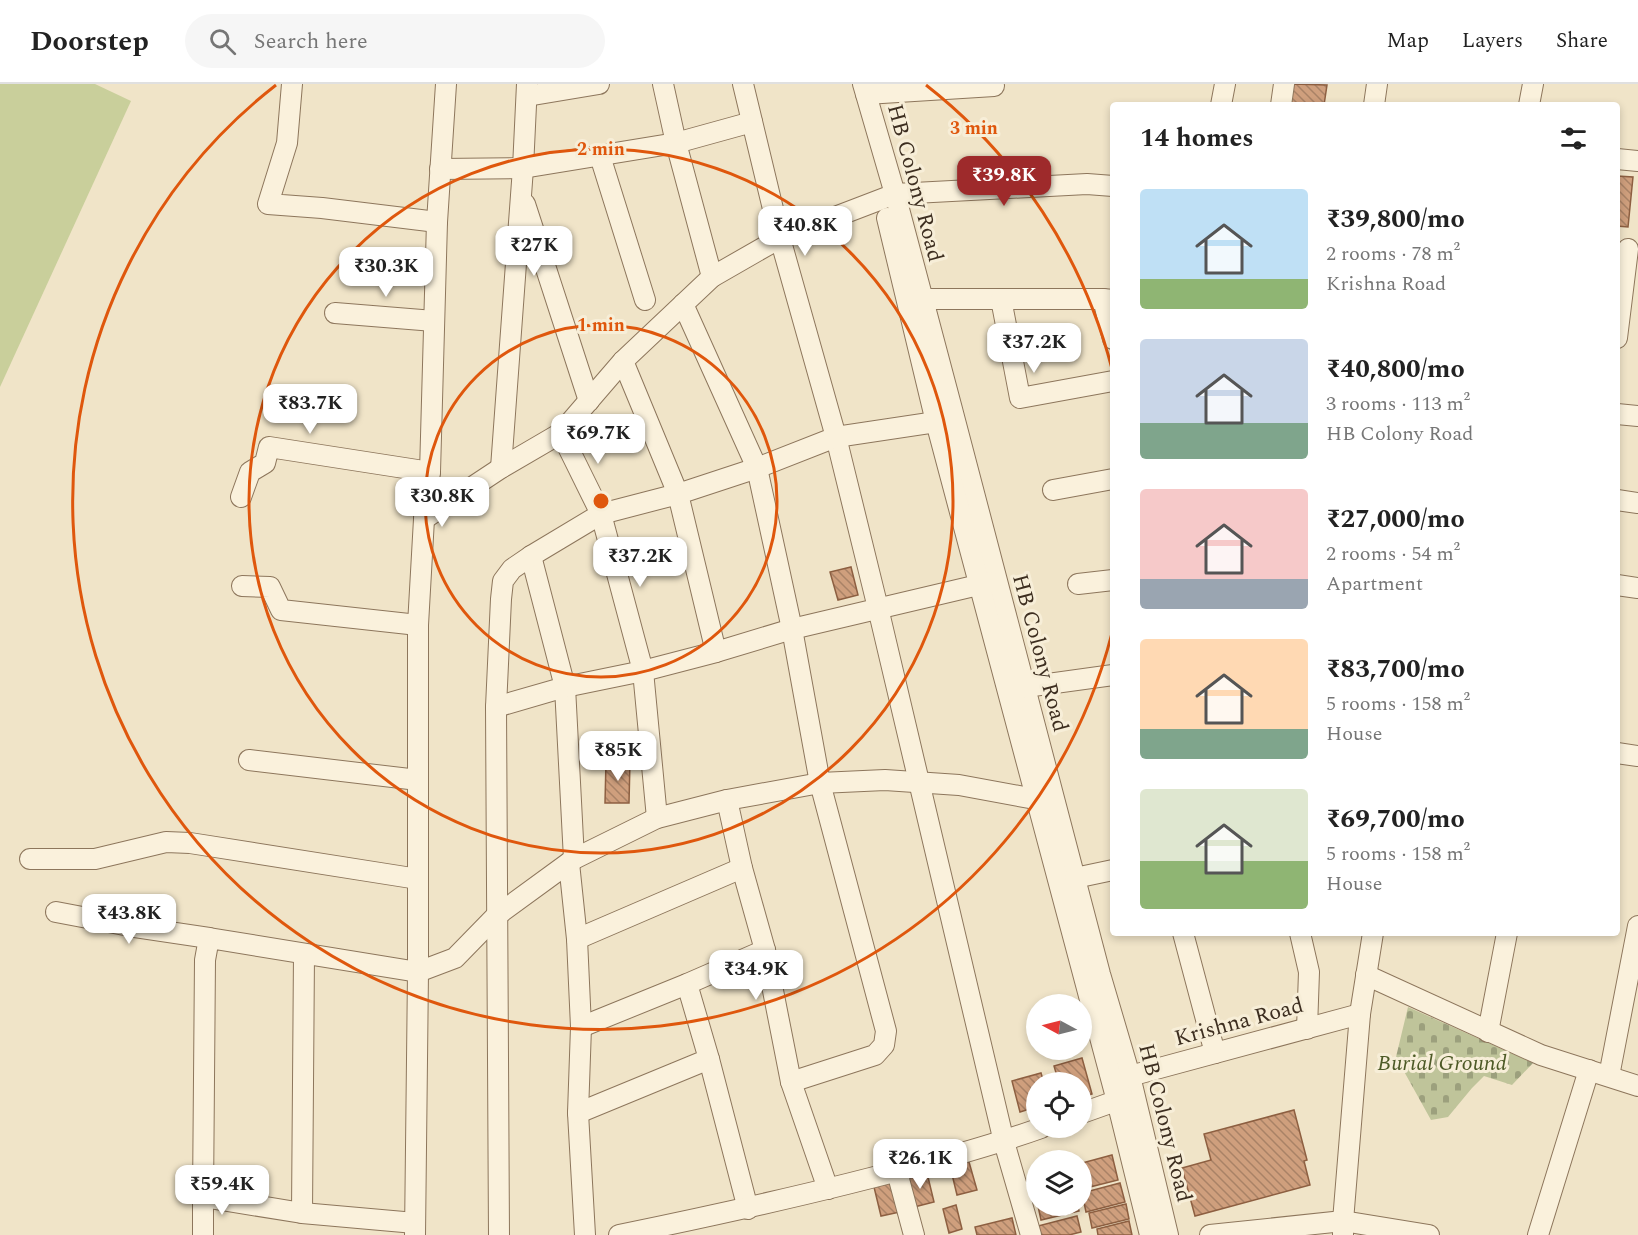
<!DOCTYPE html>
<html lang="en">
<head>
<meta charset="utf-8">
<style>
  :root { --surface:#fff; --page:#f6f6f6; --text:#222; --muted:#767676; --line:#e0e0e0; --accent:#9e2a2b }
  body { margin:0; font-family:Spectral,serif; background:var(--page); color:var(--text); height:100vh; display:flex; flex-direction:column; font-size:22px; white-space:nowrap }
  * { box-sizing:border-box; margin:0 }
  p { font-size:20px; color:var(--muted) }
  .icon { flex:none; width:33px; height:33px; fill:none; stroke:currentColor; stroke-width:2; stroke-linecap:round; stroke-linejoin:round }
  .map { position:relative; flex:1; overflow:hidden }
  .panel { position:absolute; left:1110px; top:18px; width:510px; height:834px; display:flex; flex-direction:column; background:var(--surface); border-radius:6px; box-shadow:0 3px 9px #0003 }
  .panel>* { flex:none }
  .needle { width:39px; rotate:277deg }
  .tools { position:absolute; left:1026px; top:910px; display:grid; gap:12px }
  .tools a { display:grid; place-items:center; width:66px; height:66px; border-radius:50%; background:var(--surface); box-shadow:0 3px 9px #0003; font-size:30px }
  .price { position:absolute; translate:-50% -51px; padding:0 14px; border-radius:12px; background:#fff; color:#222; font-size:20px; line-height:39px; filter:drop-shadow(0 2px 3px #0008) }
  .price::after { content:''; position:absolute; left:50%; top:36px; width:18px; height:14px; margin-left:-9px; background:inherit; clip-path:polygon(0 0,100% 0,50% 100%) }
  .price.active { background:var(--accent); color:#fff }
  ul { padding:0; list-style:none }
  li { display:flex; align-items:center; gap:18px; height:150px; padding:0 30px }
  li span { display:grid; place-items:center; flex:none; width:168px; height:120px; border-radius:6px; color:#555 }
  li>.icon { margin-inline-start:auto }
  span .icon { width:72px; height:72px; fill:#fffc; stroke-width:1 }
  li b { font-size:26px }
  h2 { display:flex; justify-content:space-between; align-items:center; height:72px; padding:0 30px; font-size:26px }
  header { display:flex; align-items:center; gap:36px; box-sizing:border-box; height:84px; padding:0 30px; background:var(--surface); border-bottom:2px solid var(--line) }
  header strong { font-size:28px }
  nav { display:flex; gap:33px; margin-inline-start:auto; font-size:21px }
  .search { width:420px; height:54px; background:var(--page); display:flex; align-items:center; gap:15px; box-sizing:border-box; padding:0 21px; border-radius:33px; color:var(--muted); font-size:22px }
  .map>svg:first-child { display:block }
  .grass { fill:#c9cf9b }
  .cemetery { fill:url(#cemetery-stones) }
  .building { fill:url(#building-back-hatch); stroke:#8d5f41; stroke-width:1.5 }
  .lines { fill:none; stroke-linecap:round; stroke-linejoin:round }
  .minor-casing { stroke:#8d765c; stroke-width:22 }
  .minor { stroke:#faf1dc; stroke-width:20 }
  .ring { fill:none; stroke:#df570d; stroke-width:3 }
  .labels { text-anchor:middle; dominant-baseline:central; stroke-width:6; stroke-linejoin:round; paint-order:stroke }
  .street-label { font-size:22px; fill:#3d2e20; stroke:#f7eed8 }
  .park-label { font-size:22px; font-style:italic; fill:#4d5a26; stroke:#f7eed8 }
  .centre { fill:#df570d; stroke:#f7eed8; stroke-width:3 }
  .ring-label { font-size:18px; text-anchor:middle; font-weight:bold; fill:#df570d; stroke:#f7eed8; stroke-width:6; stroke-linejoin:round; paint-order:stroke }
</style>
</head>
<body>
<header>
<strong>Doorstep</strong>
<div class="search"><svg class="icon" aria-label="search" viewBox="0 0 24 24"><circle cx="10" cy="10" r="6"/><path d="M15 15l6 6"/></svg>Search here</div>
<nav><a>Map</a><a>Layers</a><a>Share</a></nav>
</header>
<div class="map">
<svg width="1638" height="1151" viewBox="0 0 1638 1151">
  <defs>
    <pattern id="cemetery-stones" width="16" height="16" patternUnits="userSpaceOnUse" patternTransform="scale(1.5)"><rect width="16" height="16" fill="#bfc49a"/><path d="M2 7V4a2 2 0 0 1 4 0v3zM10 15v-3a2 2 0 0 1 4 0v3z" fill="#9ca07d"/></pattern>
    <pattern id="building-back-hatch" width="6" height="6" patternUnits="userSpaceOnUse" patternTransform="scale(1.5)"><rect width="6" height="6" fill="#cf9f7d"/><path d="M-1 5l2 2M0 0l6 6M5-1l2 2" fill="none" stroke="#a98266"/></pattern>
  </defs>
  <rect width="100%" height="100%" fill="#f0e4c8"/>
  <path class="grass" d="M0,0H95L131,17L0,303Z"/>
  <path class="cemetery" d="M1408,923L1533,979L1512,1001L1484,992L1472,1004L1448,1033L1431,1036L1396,973Z"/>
  <g class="building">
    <path d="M1292,0L1327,1L1324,21L1289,19Z"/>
    <path d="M1617,92L1633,93L1628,143L1617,142Z"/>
    <path d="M851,483L858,511L838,516L830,488Z"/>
    <path d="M606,677H630L629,719H605Z"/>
    <path d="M1082,974L1092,1010L1082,1013V999H1059L1054,982Z"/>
    <path d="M1041,989L1044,999H1036V1023L1020,1028L1012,997Z"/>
    <path d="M1294,1026L1307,1076L1304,1077L1310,1101L1195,1132L1182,1084L1211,1076L1204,1050Z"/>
    <path d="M1112,1071L1118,1096L1082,1105V1079Z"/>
    <path d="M969,1078L977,1106L957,1111L950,1082Z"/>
    <path d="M927,1089L934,1118L914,1123L907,1094Z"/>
    <path d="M892,1098L900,1128L881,1132L874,1103Z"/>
    <path d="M1120,1099L1125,1118L1086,1128L1082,1109Z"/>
    <path d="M1126,1120L1129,1135L1092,1144L1089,1129Z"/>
    <path d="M956,1121L962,1145L949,1149L943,1125Z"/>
    <path d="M1038,1122H1078L1079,1127L1041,1136Z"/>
    <path d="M1077,1132L1081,1148L1069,1151H1040L1038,1142Z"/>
    <path d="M1012,1134L1016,1151H977L975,1143Z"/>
    <path d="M1129,1137L1132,1151H1098L1097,1145Z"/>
  </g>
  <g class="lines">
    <defs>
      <g id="minor">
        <path d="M292,0L287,59L268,120L322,124L437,138"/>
        <path d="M663,0L676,59L712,193"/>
        <path d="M743,0L780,154L836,353L878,524L1004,1058L1031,1151"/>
        <path d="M863,0L895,110L952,325L1100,890L1130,992L1168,1151"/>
        <path d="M866,10L994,2"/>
        <path d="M527,12L599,0"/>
        <path d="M1221,21L1225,0"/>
        <path d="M1281,21L1284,0"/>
        <path d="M1374,21L1377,0"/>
        <path d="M1529,21L1533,0"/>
        <path d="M600,72L645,216"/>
        <path d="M1617,75L1638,77"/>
        <path d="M440,85L523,84L676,59L752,38"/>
        <path d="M525,120L589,317"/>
        <path d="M887,134L936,338L1117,1017L1150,1151"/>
        <path d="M922,215H1103"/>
        <path d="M1001,215L1020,314L1113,297"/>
        <path d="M1113,216L1103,215L1113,255"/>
        <path d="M683,220L757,384L792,545L820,699L886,947L884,961L875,971L791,998"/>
        <path d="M335,229L434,237"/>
        <path d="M1617,254L1628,165"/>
        <path d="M623,277L678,410L716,568"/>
        <path d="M1617,330L1638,332"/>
        <path d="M561,349L601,430L643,587L657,734"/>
        <path d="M501,384L523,84L527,0"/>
        <path d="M1053,406L1113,395"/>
        <path d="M241,413L250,388L265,379L269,363L430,388"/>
        <path d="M1617,416L1638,419"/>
        <path d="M424,435L501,384L561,349L623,277L712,193L780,154L895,110L1087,100L1113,102"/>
        <path d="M531,472L565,603L574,775"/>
        <path d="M1078,500L1113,496"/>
        <path d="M1617,501L1638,504"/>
        <path d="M242,502L270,503L281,526L418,541"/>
        <path d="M1012,605L1113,591"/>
        <path d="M496,623L565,603L643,587L716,568L792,545L991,498"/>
        <path d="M1617,669L1638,672"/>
        <path d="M249,676L418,696"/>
        <path d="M727,716L742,784L765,866L791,998L828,1105"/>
        <path d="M30,775H95L166,758L190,759L418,795"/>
        <path d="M569,779L577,855L581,943L578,1029L585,1151"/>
        <path d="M1075,794L1113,786"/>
        <path d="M56,828L135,843L209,854"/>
        <path d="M1183,849L1215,969"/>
        <path d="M1300,849L1309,888L1307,945"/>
        <path d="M577,855L742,784"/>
        <path d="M1366,891L1541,971L1638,1002"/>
        <path d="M581,943L687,900L765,866"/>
        <path d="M1488,948L1507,849"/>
        <path d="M709,975L748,1125"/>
        <path d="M1130,992L1360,930"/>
        <path d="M1609,992L1638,842"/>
        <path d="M578,1029L709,975L687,900"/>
        <path d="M1082,1029L1127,1013"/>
        <path d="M897,1088L914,1151"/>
        <path d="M203,1113V1151"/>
        <path d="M302,1129L304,870"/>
        <path d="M415,1139L302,1129L203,1113L205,876L209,854L418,888L455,874L496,832L574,775L657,734L727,716L820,699L885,696L959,701L1035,715"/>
        <path d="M415,1151L418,888V541L424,435L430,388L437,138L446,0"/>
        <path d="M499,1151L496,623L501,515L503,497L512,485L531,472L601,430L678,410L757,384L836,353L936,338"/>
        <path d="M619,1151C721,1130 823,1108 923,1080C963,1069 1002,1058 1041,1044"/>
        <path d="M1210,1151L1343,1137L1429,1151"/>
        <path d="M1343,1151V1137L1360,930L1373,849"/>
        <path d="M1538,1151L1589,986"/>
      </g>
    </defs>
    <use href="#minor" class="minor-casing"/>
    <use href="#minor" class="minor"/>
  </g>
  <g class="ring">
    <circle cx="601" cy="417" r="176"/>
    <circle cx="601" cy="417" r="352"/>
    <path d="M1112 549A528 528 0 1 1 276 1M926 1A528 528 0 0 1 1112 285"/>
  </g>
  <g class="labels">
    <g class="street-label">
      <text transform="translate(915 99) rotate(75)">HB Colony Road</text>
      <text transform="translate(1040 569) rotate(75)">HB Colony Road</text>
      <text transform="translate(1239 938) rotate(-15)">Krishna Road</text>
      <text transform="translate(1165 1039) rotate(76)">HB Colony Road</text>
    </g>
    <g class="park-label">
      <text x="1442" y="979">Burial Ground</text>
    </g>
  </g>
  <circle cx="601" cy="417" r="9" class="centre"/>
  <g class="ring-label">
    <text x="974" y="50">3 min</text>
    <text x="601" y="71">2 min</text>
    <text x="601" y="247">1 min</text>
  </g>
</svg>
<div class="tools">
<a><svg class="needle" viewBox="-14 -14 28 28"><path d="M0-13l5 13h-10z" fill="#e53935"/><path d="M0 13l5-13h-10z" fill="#767676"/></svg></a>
<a><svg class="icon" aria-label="locate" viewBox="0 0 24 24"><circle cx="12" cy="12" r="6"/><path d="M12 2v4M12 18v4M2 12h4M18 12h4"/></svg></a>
<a><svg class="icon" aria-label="layers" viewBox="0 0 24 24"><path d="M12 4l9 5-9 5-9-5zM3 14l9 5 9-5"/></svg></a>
</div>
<b class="price active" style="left:1004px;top:123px">₹39.8K</b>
<b class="price" style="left:805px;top:173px">₹40.8K</b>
<b class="price" style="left:534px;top:193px">₹27K</b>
<b class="price" style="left:386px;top:214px">₹30.3K</b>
<b class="price" style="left:1034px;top:290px">₹37.2K</b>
<b class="price" style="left:310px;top:351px">₹83.7K</b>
<b class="price" style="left:598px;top:381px">₹69.7K</b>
<b class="price" style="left:442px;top:444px">₹30.8K</b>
<b class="price" style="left:640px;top:504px">₹37.2K</b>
<b class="price" style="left:618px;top:698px">₹85K</b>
<b class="price" style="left:129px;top:861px">₹43.8K</b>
<b class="price" style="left:756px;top:917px">₹34.9K</b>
<b class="price" style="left:920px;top:1106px">₹26.1K</b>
<b class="price" style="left:222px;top:1132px">₹59.4K</b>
<section class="panel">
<h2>14 homes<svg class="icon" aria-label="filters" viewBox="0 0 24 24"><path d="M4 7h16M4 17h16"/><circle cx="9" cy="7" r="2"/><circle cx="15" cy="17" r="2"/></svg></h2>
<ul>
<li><span style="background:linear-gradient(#bfe0f5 75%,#8fb573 0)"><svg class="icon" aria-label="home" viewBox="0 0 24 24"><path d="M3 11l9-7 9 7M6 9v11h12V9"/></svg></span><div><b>₹39,800/mo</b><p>2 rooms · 78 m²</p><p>Krishna Road</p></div></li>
<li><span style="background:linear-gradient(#c9d6e8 70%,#7fa58c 0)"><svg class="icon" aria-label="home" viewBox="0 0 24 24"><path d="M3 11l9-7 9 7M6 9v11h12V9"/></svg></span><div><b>₹40,800/mo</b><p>3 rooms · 113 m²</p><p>HB Colony Road</p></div></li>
<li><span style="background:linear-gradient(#f6c9c9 75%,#9aa5b1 0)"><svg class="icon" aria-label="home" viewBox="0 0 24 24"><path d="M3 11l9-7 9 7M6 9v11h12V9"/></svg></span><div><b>₹27,000/mo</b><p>2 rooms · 54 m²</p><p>Apartment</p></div></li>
<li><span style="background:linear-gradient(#ffd9b3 75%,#7fa58c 0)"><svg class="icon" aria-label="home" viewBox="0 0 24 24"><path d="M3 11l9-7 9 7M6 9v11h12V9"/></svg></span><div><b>₹83,700/mo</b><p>5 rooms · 158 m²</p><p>House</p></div></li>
<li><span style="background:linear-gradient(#dfe7d0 60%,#8fb573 0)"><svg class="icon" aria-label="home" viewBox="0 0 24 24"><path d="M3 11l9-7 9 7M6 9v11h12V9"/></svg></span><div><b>₹69,700/mo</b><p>5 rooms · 158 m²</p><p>House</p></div></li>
</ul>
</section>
</div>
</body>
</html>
